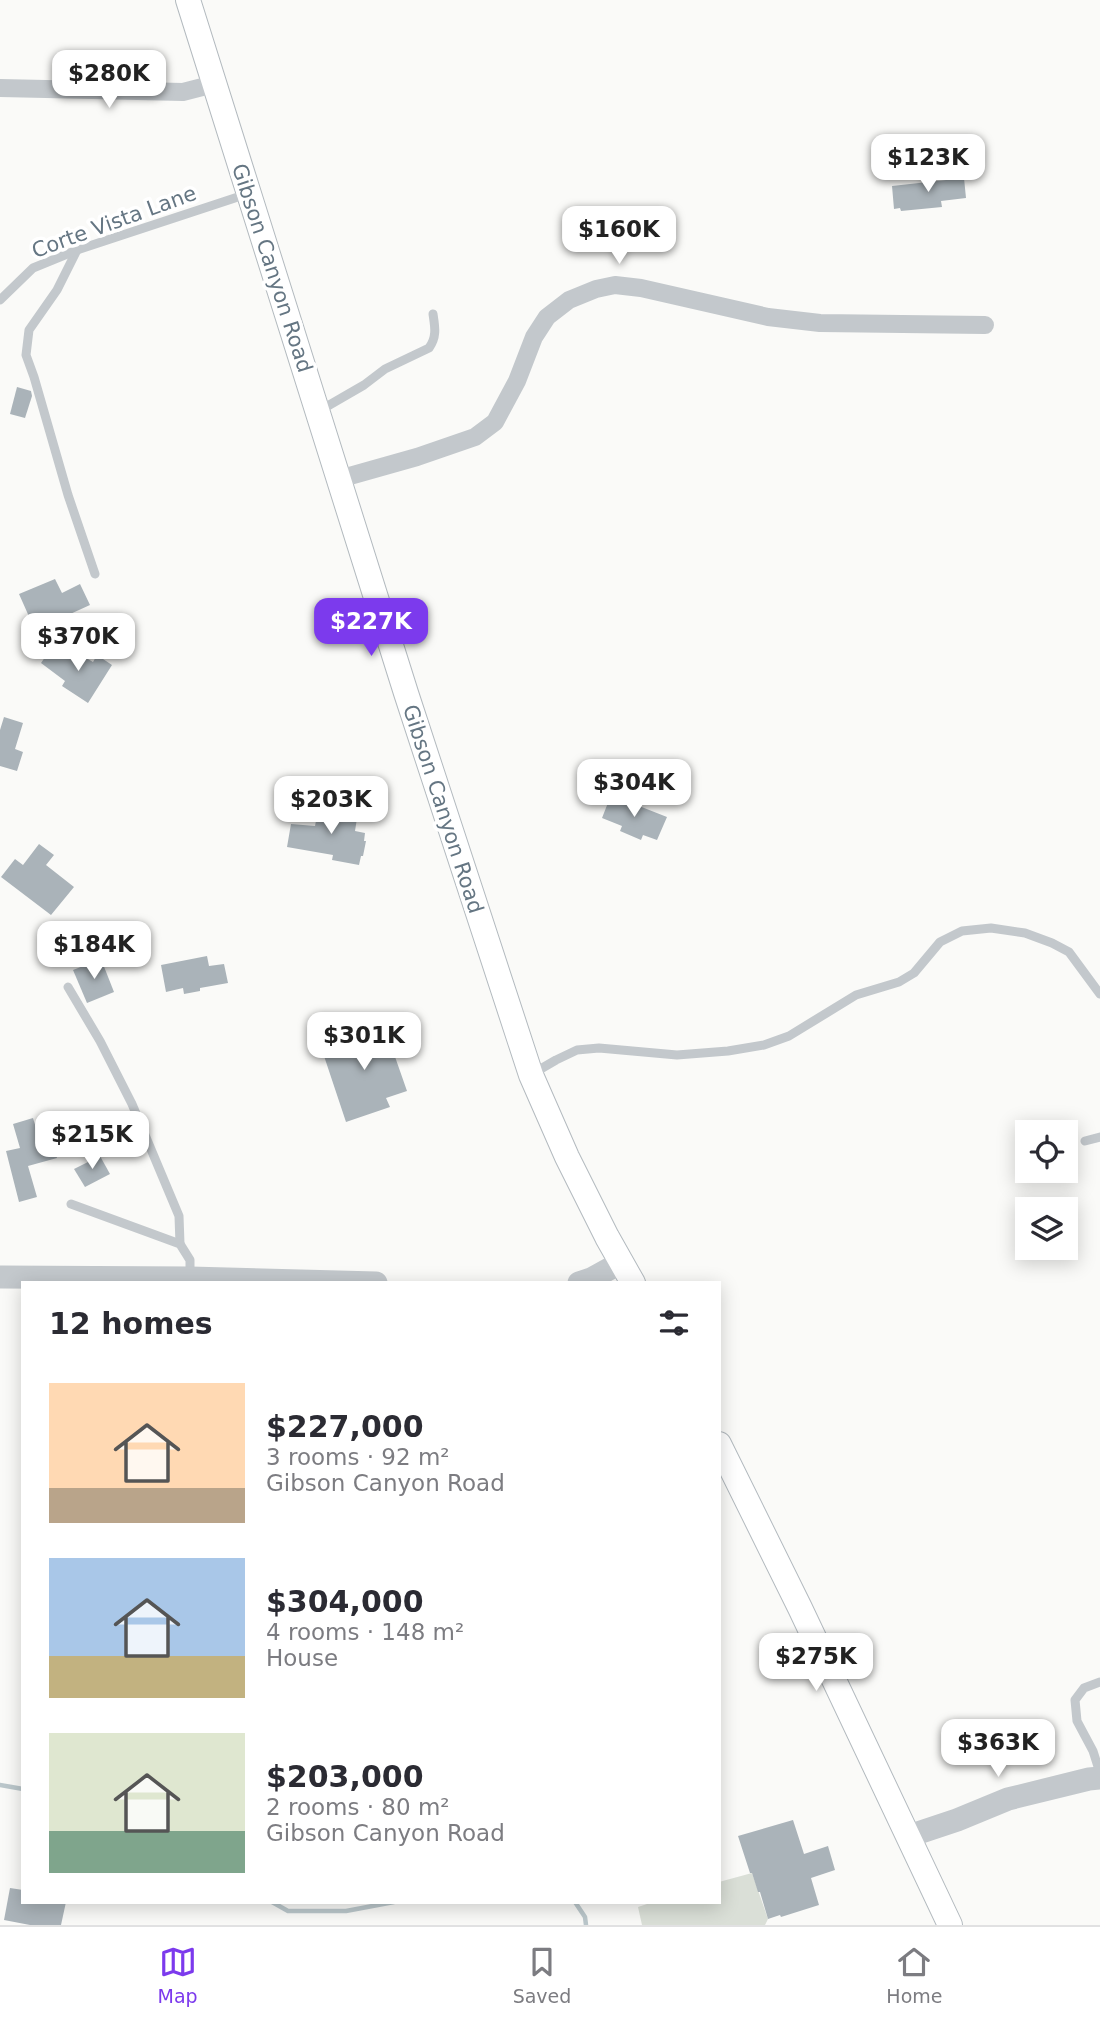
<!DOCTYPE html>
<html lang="en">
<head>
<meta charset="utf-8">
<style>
  :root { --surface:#fff; --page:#f7f7f7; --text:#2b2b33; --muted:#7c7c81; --line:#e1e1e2; --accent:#7c3aed }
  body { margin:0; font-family:"DejaVu Sans",sans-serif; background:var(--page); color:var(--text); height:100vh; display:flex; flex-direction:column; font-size:26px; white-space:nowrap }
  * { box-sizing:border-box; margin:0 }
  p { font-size:23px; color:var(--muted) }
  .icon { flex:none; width:38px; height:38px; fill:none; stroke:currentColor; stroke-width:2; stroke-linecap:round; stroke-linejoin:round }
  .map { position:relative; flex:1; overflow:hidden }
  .sheet { position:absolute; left:21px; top:1281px; width:700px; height:623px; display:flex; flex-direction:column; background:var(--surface); border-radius:0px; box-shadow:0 4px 18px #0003 }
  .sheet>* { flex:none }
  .buttons { position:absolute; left:1015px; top:1120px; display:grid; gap:14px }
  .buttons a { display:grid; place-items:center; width:63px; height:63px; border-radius:0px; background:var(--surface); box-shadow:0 4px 18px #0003; font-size:35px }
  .price { position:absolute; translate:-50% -60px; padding:0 16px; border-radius:14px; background:#fff; color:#222; font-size:23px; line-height:46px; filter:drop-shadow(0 2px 4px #0008) }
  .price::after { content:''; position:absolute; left:50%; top:42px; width:21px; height:16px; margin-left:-10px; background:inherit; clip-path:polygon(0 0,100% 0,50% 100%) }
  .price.current { background:var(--accent); color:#fff }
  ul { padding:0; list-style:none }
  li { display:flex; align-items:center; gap:21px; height:175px; padding:0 28px }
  li span { display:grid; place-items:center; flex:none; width:196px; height:140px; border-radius:0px; color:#555 }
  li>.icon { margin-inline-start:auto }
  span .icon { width:84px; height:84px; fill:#fffc; stroke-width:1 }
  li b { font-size:30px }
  h2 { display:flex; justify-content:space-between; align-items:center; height:84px; padding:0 28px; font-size:30px }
  .menu { display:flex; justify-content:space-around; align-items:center; height:98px; border-top:2px solid var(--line); background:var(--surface); font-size:19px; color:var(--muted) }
  .menu a { display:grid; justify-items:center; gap:4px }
  .menu .current { color:var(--accent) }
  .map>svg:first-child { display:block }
  .green { fill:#dadfd7 }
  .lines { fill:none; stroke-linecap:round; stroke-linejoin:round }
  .stream { stroke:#bbc7cb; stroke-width:4.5 }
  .building { fill:#aab3b9 }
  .secondary-casing { stroke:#b3babf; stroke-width:26 }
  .service { stroke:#c3c8cc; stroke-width:9 }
  .minor { stroke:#c3c8cc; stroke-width:18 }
  .tertiary { stroke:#c3c8cc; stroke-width:23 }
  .secondary { stroke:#fff; stroke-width:24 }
  .labels { text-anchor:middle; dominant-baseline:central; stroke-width:7; stroke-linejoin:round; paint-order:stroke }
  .street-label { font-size:21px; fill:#657683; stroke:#fff }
</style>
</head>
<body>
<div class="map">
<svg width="1100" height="1925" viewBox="0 0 1100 1925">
  <rect width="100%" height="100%" fill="#fafaf8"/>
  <path class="green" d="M752,1873L768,1919L765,1925H642L638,1907L653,1902H719V1882Z"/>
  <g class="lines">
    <g class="stream">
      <path d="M0,1785L23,1789"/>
      <path d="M272,1902L288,1911H346L394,1902"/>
      <path d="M575,1902L585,1917L586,1925"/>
    </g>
  </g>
  <g class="building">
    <path d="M964,178L966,198L941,201L942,207L901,211L900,208L894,209L892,186Z"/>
    <path d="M17,387L31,391L32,396L25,418L10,414Z"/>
    <path d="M55,579L62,593L80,584L90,605L35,630L19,594Z"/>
    <path d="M50,650L60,656L63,650L78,660L81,655L93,662L97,655L112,665L88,703L62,686L65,681L41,663Z"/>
    <path d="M4,717L23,723L15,749L23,752L17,771L0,766V730Z"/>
    <path d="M611,795L667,817L657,840L643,835L641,840L620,831L622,826L602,818Z"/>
    <path d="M319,805L358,812L355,831L365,833L364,841H366L363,856H361L359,865L332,860L333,855L287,847L291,824L315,826Z"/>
    <path d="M39,844L54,855L46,865L74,887L51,915L1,877L15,859L23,865Z"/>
    <path d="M207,956L209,966L224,964L228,983L200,988V991L184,994L183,988L166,992L161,965Z"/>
    <path d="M101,959L114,992L87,1003L73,970Z"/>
    <path d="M361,1024L366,1038L386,1031L407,1091L386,1098L390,1107L346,1122L323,1053L340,1047L335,1033Z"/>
    <path d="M33,1118L36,1128L48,1125L57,1158L28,1166L37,1197L19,1202L6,1151L20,1148L13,1124Z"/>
    <path d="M100,1156L110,1174L85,1187L74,1169Z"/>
    <path d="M793,1820L804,1854L828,1846L835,1870L811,1878L819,1905L781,1917L780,1915L768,1919L760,1892H758L752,1873H750L738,1836Z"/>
    <path d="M10,1888L23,1890V1902H66L61,1925H30L4,1920Z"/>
  </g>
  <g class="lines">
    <defs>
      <g id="secondary">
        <path d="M188,0L406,693L531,1075L567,1157L607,1237L633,1283"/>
        <path d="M719,1444L800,1608L950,1925"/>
      </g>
    </defs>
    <use href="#secondary" class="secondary-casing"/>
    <g class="service">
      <path d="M77,250L57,290L29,330L26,355L34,377L68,495L95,574"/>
      <path d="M0,300L33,268L77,250L247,194"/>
      <path d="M319,411L364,385L385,369L429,348C437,337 435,327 433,314"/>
      <path d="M68,987L100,1041L132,1104L179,1216L180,1244"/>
      <path d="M532,1074L556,1060L577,1050L599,1048L677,1055L728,1051L764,1045L789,1036L856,995L899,982L914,973L940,942L962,931L991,928L1025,933L1052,943L1069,952L1100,994"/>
      <path d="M1085,1141L1100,1137"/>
      <path d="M71,1204L180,1244L190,1260V1277"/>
      <path d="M1100,1682L1084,1688L1075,1700L1077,1721L1093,1751L1100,1773"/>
    </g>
    <g class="minor">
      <path d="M0,88L183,92L214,84"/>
      <path d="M339,479L417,457L475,437L495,422L517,381L534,337L547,317L569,300L596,289L615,285L641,288L768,317L820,323L985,325"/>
    </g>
    <g class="tertiary">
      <path d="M0,1277L190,1278L376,1283"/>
      <path d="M579,1283L591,1279L620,1263"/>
      <path d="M909,1836L957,1820L1008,1799L1089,1779L1100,1778"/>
    </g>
    <use href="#secondary" class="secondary"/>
  </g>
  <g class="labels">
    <g class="street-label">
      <text transform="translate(114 222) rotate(-20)">Corte Vista Lane</text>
      <text transform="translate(272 268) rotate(72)">Gibson Canyon Road</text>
      <text transform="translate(443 809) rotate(72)">Gibson Canyon Road</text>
    </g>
  </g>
</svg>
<div class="buttons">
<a><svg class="icon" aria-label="locate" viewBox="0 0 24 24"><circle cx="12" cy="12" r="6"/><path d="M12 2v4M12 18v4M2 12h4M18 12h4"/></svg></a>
<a><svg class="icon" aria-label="layers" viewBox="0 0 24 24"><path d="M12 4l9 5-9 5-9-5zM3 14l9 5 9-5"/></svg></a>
</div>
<b class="price" style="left:109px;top:110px">$280K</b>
<b class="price" style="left:928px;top:194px">$123K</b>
<b class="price" style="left:619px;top:266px">$160K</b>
<b class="price current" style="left:371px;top:658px">$227K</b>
<b class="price" style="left:78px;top:673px">$370K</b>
<b class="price" style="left:634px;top:819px">$304K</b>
<b class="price" style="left:331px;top:836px">$203K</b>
<b class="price" style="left:94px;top:981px">$184K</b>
<b class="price" style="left:364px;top:1072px">$301K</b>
<b class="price" style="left:92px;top:1171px">$215K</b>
<b class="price" style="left:816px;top:1693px">$275K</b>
<b class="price" style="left:998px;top:1779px">$363K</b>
<section class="sheet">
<h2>12 homes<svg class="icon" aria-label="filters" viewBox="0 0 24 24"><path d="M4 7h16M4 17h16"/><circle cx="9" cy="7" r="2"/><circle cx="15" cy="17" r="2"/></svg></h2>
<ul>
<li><span style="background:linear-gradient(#ffd9b3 75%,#b9a48a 0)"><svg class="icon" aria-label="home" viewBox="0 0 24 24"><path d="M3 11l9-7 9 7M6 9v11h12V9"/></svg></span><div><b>$227,000</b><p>3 rooms · 92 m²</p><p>Gibson Canyon Road</p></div></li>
<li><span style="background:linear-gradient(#a9c7e8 70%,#c2b280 0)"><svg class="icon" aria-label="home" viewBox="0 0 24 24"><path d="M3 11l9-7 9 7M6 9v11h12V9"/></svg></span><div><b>$304,000</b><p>4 rooms · 148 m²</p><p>House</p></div></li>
<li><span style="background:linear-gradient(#dfe7d0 70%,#7fa58c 0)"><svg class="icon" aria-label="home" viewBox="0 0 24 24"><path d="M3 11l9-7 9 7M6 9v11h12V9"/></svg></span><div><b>$203,000</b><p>2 rooms · 80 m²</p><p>Gibson Canyon Road</p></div></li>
</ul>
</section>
</div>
<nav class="menu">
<a class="current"><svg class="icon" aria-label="map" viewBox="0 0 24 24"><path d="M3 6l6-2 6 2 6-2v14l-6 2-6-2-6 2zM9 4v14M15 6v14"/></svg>Map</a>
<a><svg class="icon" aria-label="saved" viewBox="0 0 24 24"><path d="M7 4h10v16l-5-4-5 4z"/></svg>Saved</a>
<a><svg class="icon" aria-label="home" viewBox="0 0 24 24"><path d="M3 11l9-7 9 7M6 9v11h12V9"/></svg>Home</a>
</nav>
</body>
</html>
